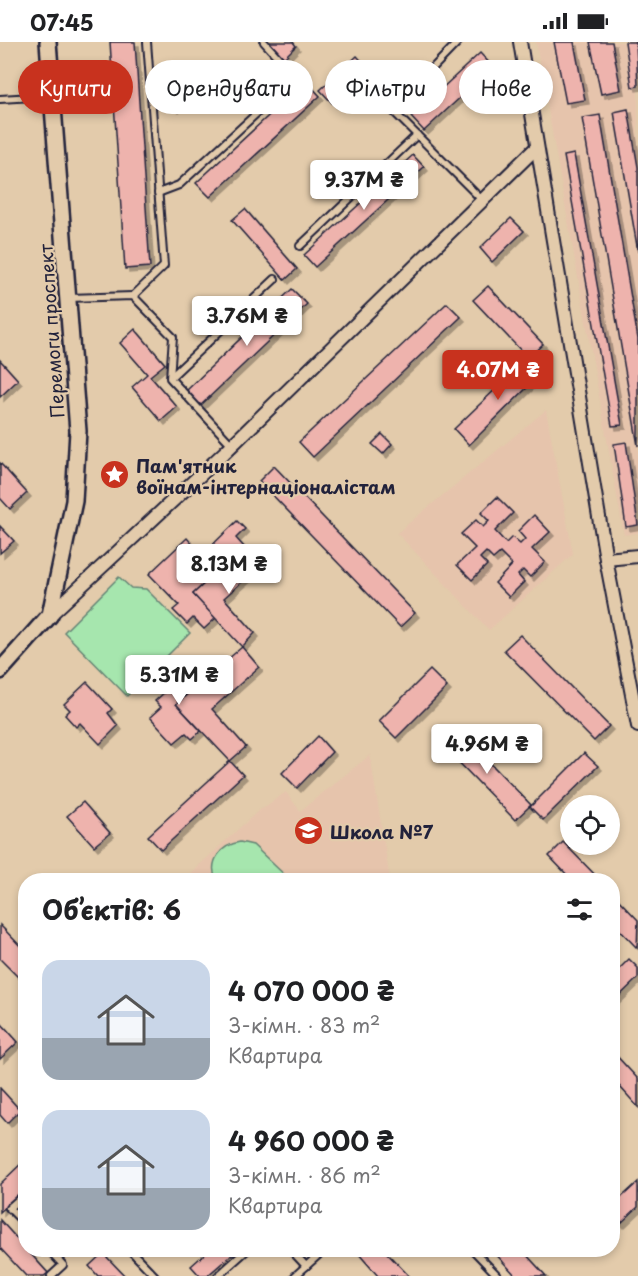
<!DOCTYPE html>
<html lang="uk">
<head>
<meta charset="utf-8">
<style>
  :root { --surface:#fff; --page:#f2f2f2; --text:#202124; --muted:#757577; --accent:#c8321e }
  body { margin:0; font-family:"Playpen Sans",sans-serif; background:var(--page); color:var(--text); height:100vh; display:flex; flex-direction:column; font-size:22px; white-space:nowrap }
  * { box-sizing:border-box; margin:0 }
  p { font-size:20px; color:var(--muted) }
  .icon { flex:none; width:33px; height:33px; fill:none; stroke:currentColor; stroke-width:2; stroke-linecap:round; stroke-linejoin:round }
  .map { position:relative; flex:1; overflow:hidden }
  .details { position:absolute; left:18px; top:831px; width:602px; height:384px; display:flex; flex-direction:column; background:var(--surface); border-radius:24px; box-shadow:0 3px 9px #0003 }
  .details>* { flex:none }
  .banner { position:absolute; left:18px; top:18px; width:603px; height:54px; display:flex; gap:12px }
  .tools { position:absolute; left:560px; top:753px; display:grid; gap:12px }
  .tools a { display:grid; place-items:center; width:60px; height:60px; border-radius:50%; background:var(--surface); box-shadow:0 3px 9px #0003; font-size:30px }
  .price { position:absolute; translate:-50% -51px; padding:0 14px; border-radius:6px; background:#fff; color:#222; font-size:20px; line-height:39px; filter:drop-shadow(0 2px 3px #0008) }
  .price::after { content:''; position:absolute; left:50%; top:36px; width:18px; height:14px; margin-left:-9px; background:inherit; clip-path:polygon(0 0,100% 0,50% 100%) }
  .price.on { background:var(--accent); color:#fff }
  ul { padding:0; list-style:none }
  li { display:flex; align-items:center; gap:18px; height:150px; padding:0 24px }
  li span { display:grid; place-items:center; flex:none; width:168px; height:120px; border-radius:18px; color:#555 }
  li>.icon { margin-inline-start:auto }
  span .icon { width:72px; height:72px; fill:#fffc; stroke-width:1 }
  li b { font-size:26px }
  h2 { display:flex; justify-content:space-between; align-items:center; height:72px; padding:0 24px; font-size:26px }
  .chip { padding:0 21px; border-radius:27px; background:var(--surface); box-shadow:0 3px 9px #0003; font-size:21px; line-height:54px }
  .chip.on { background:var(--accent); color:#fff }
  .status { display:flex; justify-content:space-between; align-items:center; height:42px; padding:0 30px; background:var(--surface); direction:ltr }
  .status svg { height:16px; fill:currentColor }
  .map>svg:first-child { display:block }
  .built { fill:#e6c4ac }
  .green { fill:#a6e6ae; stroke:#648474; stroke-width:1.5 }
  .building { fill:#eeb3ad; stroke:#22223b; stroke-width:1.5; filter:url(#shadow) }
  .lines { fill:none; stroke-linecap:round; stroke-linejoin:round }
  .service-casing { stroke:#22223b; stroke-width:10 }
  .minor-casing { stroke:#22223b; stroke-width:16 }
  .tertiary-casing { stroke:#22223b; stroke-width:20 }
  .service { stroke:#e3cbab; stroke-width:6 }
  .minor { stroke:#e3cbab; stroke-width:12 }
  .tertiary { stroke:#e3cbab; stroke-width:15 }
  .labels { text-anchor:middle; dominant-baseline:central; stroke-width:4.5; stroke-linejoin:round; paint-order:stroke }
  .street-label { font-size:18px; fill:#22223b; stroke:#e3cbab }
  .poi-label { font-size:18px; font-weight:bold; fill:#22223b; stroke:#e3cbab; text-anchor:start }
</style>
</head>
<body>
<div class="status"><b>07:45</b><svg viewBox="0 0 49 12"><path d="M0 12V9h3v3zM5 12V6h3v6zM10 12V3h3v9zM15 12V0h3v12zM26 1h20v11H26zM47 4h2v5h-2z"/></svg></div>
<div class="map">
<svg width="638" height="1234" viewBox="0 0 638 1234">
  <defs>
    <filter id="shadow"><feDropShadow dx="4" dy="4" stdDeviation="0" flood-color="#0004"/></filter>
  </defs>
  <rect width="100%" height="100%" fill="#e3cbab"/>
  <filter id="ink" filterUnits="userSpaceOnUse"><feTurbulence type="fractalNoise" baseFrequency=".0167" numOctaves="2"/><feDisplacementMap in="SourceGraphic" scale="12" xChannelSelector="R" yChannelSelector="G"/><feConvolveMatrix kernelMatrix="1 2 1 2 8 2 1 2 1" color-interpolation-filters="sRGB"/></filter>
  <g filter="url(#ink)">
    <g class="built">
      <path d="M536,0H638V491L624,493Z"/>
      <path d="M546,368L573,512L489,588L397,491Z"/>
      <path d="M370,713L390,838H183L256,771L286,750L300,769Z"/>
    </g>
    <g class="green">
      <path d="M119,535L131,546L146,547L190,591L127,654L64,590Z"/>
      <path d="M240,800L253,803L290,838H216C208,819 221,803 240,800Z"/>
    </g>
    <g class="building">
      <path d="M110,0H135L150,225L125,227Z"/>
      <path d="M269,0H293L296,4L284,16Z"/>
      <path d="M554,0H574L585,58L566,61Z"/>
      <path d="M590,0H612L621,48L601,52Z"/>
      <path d="M625,0H636L638,44L632,45Z"/>
      <path d="M480,11L493,25L424,89L411,75Z"/>
      <path d="M357,14L370,28L333,62L320,48Z"/>
      <path d="M189,29L202,44L175,67L162,52Z"/>
      <path d="M306,39L320,54L210,155L196,141Z"/>
      <path d="M628,67L638,125V210L614,70Z"/>
      <path d="M600,73L638,297V404L582,76Z"/>
      <path d="M574,112L622,383L612,384L564,114Z"/>
      <path d="M413,113L424,125L315,225L304,213Z"/>
      <path d="M245,167L297,227L285,238L232,178Z"/>
      <path d="M511,176L524,189L492,220L480,206Z"/>
      <path d="M488,244L543,302L528,316L473,258Z"/>
      <path d="M292,247L307,262L200,364L186,349Z"/>
      <path d="M447,261L461,275L313,415L299,400Z"/>
      <path d="M135,287L165,322L150,334L177,365L161,379L132,345L147,332L120,301Z"/>
      <path d="M528,316L543,330L469,403L454,387Z"/>
      <path d="M0,318L18,338L0,355Z"/>
      <path d="M382,392L392,402L383,412L372,402Z"/>
      <path d="M626,400L638,483L626,485L614,402Z"/>
      <path d="M0,421L27,451L10,467L0,456Z"/>
      <path d="M274,424L415,571L400,585L259,439Z"/>
      <path d="M497,455L513,471L495,489L506,501L512,495L520,502L525,497L518,489L534,473L550,490L532,507L545,520L530,535L523,528L518,533L524,540L509,555L495,541L512,523L500,511L493,517L486,510L480,516L487,523L472,538L457,523L475,506L461,492L476,478L483,485L489,479L481,471Z"/>
      <path d="M237,479L245,487L236,496L244,505L193,552L216,576L204,587L193,576L187,582L173,568L179,563L149,532L187,496L202,513Z"/>
      <path d="M0,484L14,499L0,511Z"/>
      <path d="M244,505L261,523L224,556L255,591L242,605L193,552Z"/>
      <path d="M520,593L609,684L594,699L504,608Z"/>
      <path d="M242,605L259,625L212,667L246,705L230,719L176,662Z"/>
      <path d="M198,620L209,632L176,662L201,689L192,697L186,691L174,701L150,675L161,665L155,659Z"/>
      <path d="M430,628L447,645L396,696L379,679Z"/>
      <path d="M87,640L112,667L108,671L118,684L100,702L80,681L76,685L65,673L70,668L64,662Z"/>
      <path d="M459,689L531,763L515,778L443,704Z"/>
      <path d="M318,694L332,710L297,746L282,731Z"/>
      <path d="M584,711L598,724L543,778L530,765Z"/>
      <path d="M230,719L243,733L161,808L148,794Z"/>
      <path d="M83,760L110,791L94,804L67,774Z"/>
      <path d="M563,800L600,838H572L549,814Z"/>
      <path d="M612,851L638,878L637,906L612,880Z"/>
      <path d="M0,883L26,910V943L0,917Z"/>
      <path d="M629,917L638,926V936L612,961V934Z"/>
      <path d="M1,981L18,1000L0,1017V982Z"/>
      <path d="M612,1009L638,1037V1065L612,1036Z"/>
      <path d="M0,1046L20,1068L7,1081L0,1073Z"/>
      <path d="M26,1117V1146L0,1170V1142Z"/>
      <path d="M638,1140V1165L620,1182L612,1173V1164Z"/>
      <path d="M0,1178L48,1231L44,1234H26L0,1206Z"/>
      <path d="M209,1208H237L207,1234H200L191,1224Z"/>
      <path d="M362,1208H384L409,1234H378L358,1211Z"/>
      <path d="M492,1208H522L546,1234H516Z"/>
      <path d="M103,1211L125,1234H98L89,1224Z"/>
    </g>
    <g class="lines">
      <defs>
        <g id="service">
          <path d="M458,0L392,68L482,158"/>
          <path d="M0,57L50,54"/>
          <path d="M158,151L179,143L296,35L264,0"/>
          <path d="M300,204L417,93"/>
          <path d="M133,254L164,224L147,0"/>
          <path d="M68,256L133,254L173,295L170,336L232,403"/>
          <path d="M171,335L275,237"/>
          <path d="M26,1151L9,1166L26,1183"/>
          <path d="M49,1208L63,1223L51,1234"/>
          <path d="M130,1208L155,1234"/>
          <path d="M291,1208L306,1224"/>
          <path d="M473,1208L498,1234"/>
          <path d="M218,1234L247,1208"/>
          <path d="M295,1234L324,1208"/>
        </g>
        <g id="minor">
          <path d="M520,0L606,517L638,684"/>
          <path d="M606,517L638,514"/>
          <path d="M50,573L224,411L537,105"/>
        </g>
        <path id="tertiary" d="M0,629L50,573L74,459L78,389L48,0"/>
      </defs>
      <use href="#service" class="service-casing"/>
      <use href="#minor" class="minor-casing"/>
      <use href="#tertiary" class="tertiary-casing"/>
      <use href="#service" class="service"/>
      <use href="#minor" class="minor"/>
      <use href="#tertiary" class="tertiary"/>
    </g>
  </g>
  <defs>
    <symbol id="sight-disc" viewBox="-11 -11 22 22"><circle r="9.5" fill="#c8321e" stroke="#e3cbab"/><path d="M0-6L1.8-2.2L6-1.7L2.9 1.2L3.7 5.4L0 3.3L-3.7 5.4L-2.9 1.2L-6-1.7L-1.8-2.2Z" fill="#fff"/></symbol>
    <symbol id="school-disc" viewBox="-11 -11 22 22"><circle r="9.5" fill="#c8321e" stroke="#e3cbab"/><path d="M0-5L7-2L0 1L-7-2ZM-4 1L0 2.5L4 1V4Q0 6-4 4Z" fill="#fff"/></symbol>
  </defs>
  <g fill-rule="evenodd">
    <use href="#sight-disc" x="98" y="416" width="33" height="33"/>
    <use href="#school-disc" x="292" y="772" width="33" height="33"/>
  </g>
  <g class="labels">
    <g class="street-label">
      <text transform="translate(51 289) rotate(-94)">Перемоги проспект</text>
    </g>
    <g class="poi-label">
      <text x="136" y="423">Пам'ятник<tspan x="136" dy="21">воїнам-інтернаціоналістам</tspan></text>
      <text x="330" y="789">Школа №7</text>
    </g>
  </g>
</svg>
<div class="tools">
<a><svg class="icon" aria-label="locate" viewBox="0 0 24 24"><circle cx="12" cy="12" r="6"/><path d="M12 2v4M12 18v4M2 12h4M18 12h4"/></svg></a>
</div>
<b class="price" style="left:364px;top:169px">9.37M ₴</b>
<b class="price" style="left:247px;top:305px">3.76M ₴</b>
<b class="price on" style="left:498px;top:359px">4.07M ₴</b>
<b class="price" style="left:229px;top:553px">8.13M ₴</b>
<b class="price" style="left:179px;top:664px">5.31M ₴</b>
<b class="price" style="left:487px;top:733px">4.96M ₴</b>
<div class="banner">
<a class="chip on">Купити</a>
<a class="chip">Орендувати</a>
<a class="chip">Фільтри</a>
<a class="chip">Нове</a>
</div>
<section class="details">
<h2>Об’єктів: 6<svg class="icon" aria-label="filters" viewBox="0 0 24 24"><path d="M4 7h16M4 17h16"/><circle cx="9" cy="7" r="2"/><circle cx="15" cy="17" r="2"/></svg></h2>
<ul>
<li><span style="background:linear-gradient(#c9d6e8 65%,#9aa5b1 0)"><svg class="icon" aria-label="home" viewBox="0 0 24 24"><path d="M3 11l9-7 9 7M6 9v11h12V9"/></svg></span><div><b>4 070 000 ₴</b><p>3-кімн. · 83 m²</p><p>Квартира</p></div></li>
<li><span style="background:linear-gradient(#c9d6e8 65%,#9aa5b1 0)"><svg class="icon" aria-label="home" viewBox="0 0 24 24"><path d="M3 11l9-7 9 7M6 9v11h12V9"/></svg></span><div><b>4 960 000 ₴</b><p>3-кімн. · 86 m²</p><p>Квартира</p></div></li>
</ul>
</section>
</div>
</body>
</html>
